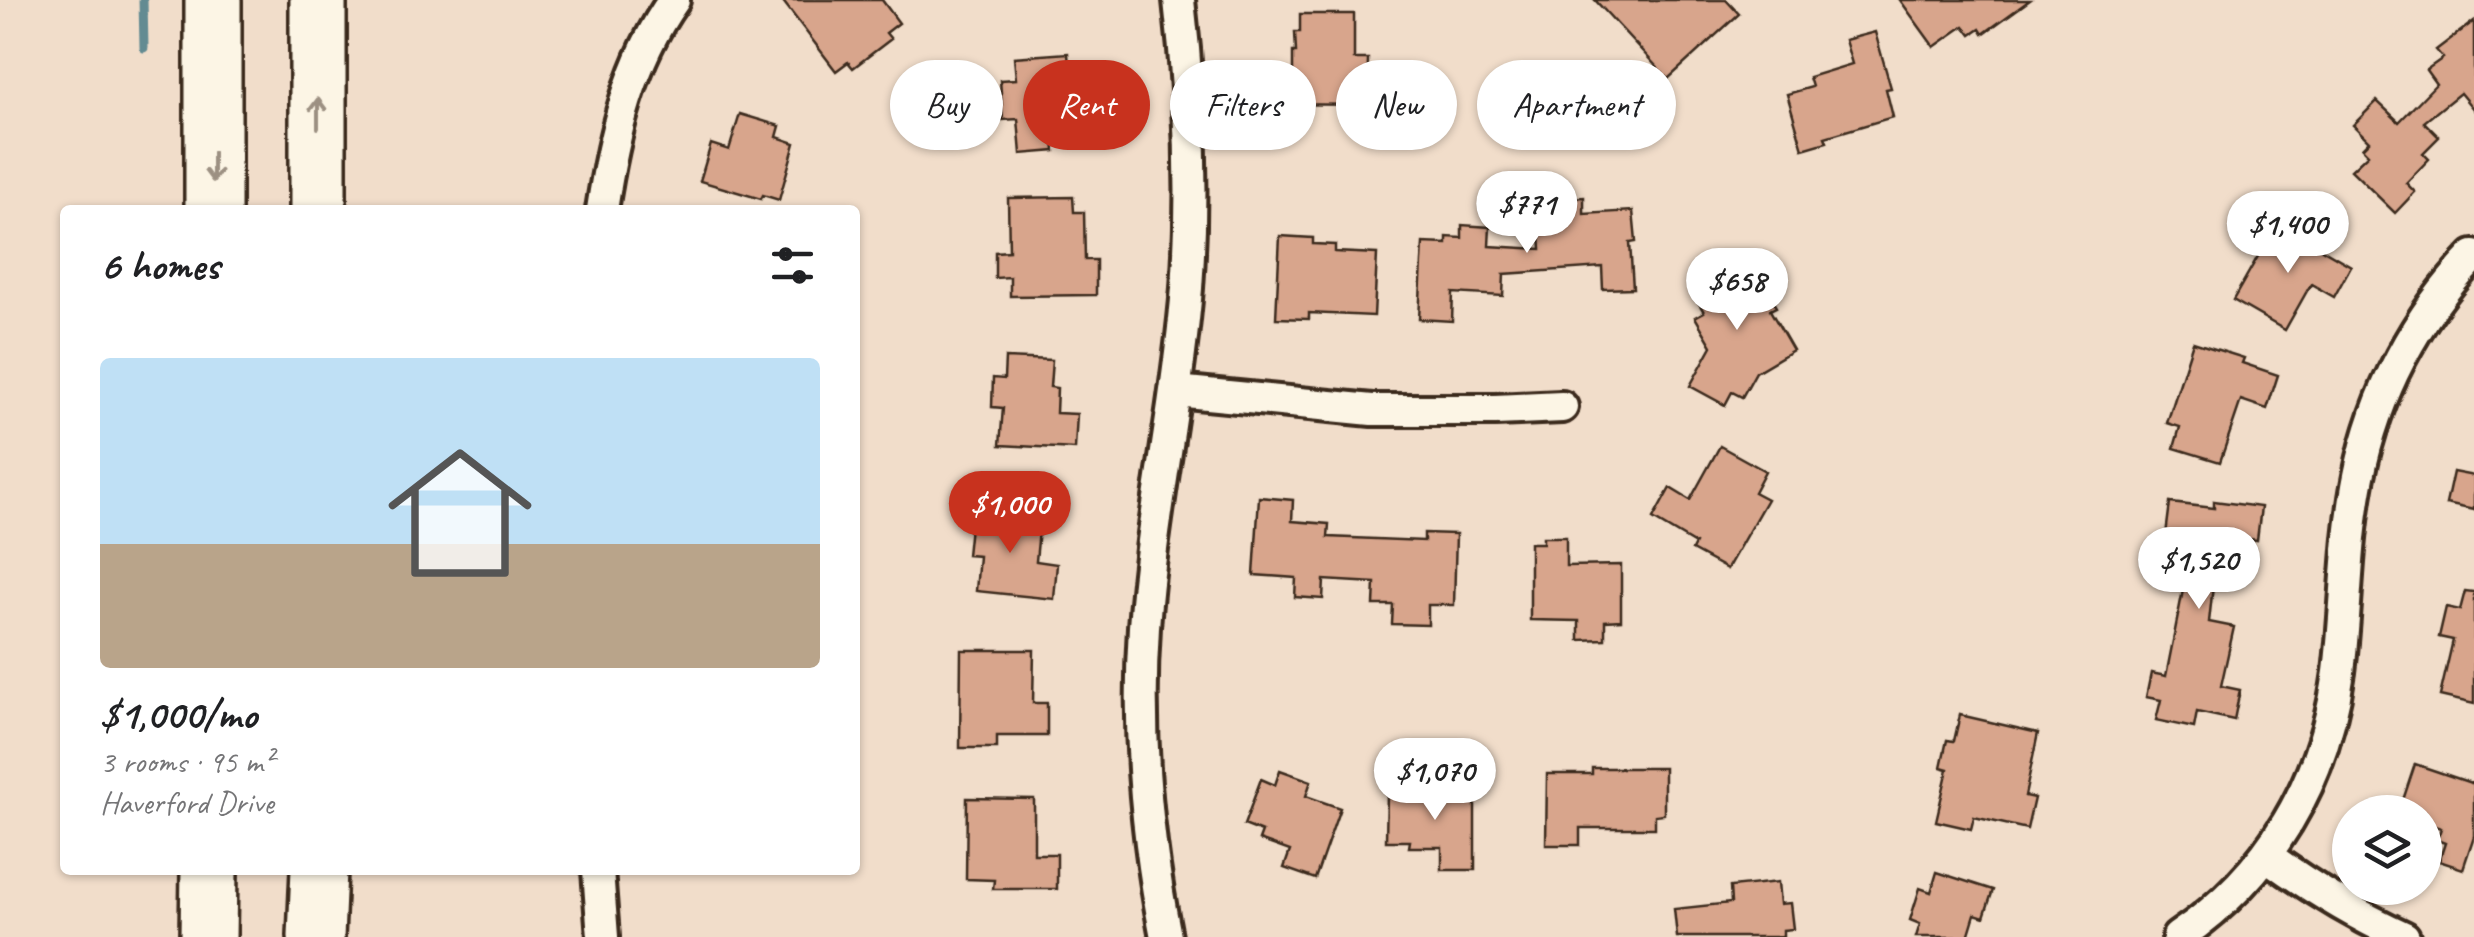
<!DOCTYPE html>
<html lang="en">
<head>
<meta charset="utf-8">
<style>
  :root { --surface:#fff; --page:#f2f2f2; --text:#202124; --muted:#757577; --accent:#c8321e }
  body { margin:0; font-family:Caveat,sans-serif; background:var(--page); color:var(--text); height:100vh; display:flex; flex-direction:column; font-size:38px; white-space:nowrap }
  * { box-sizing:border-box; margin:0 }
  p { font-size:32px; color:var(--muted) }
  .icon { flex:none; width:55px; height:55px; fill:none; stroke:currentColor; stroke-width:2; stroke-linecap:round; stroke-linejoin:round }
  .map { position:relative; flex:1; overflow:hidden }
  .panel { position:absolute; left:60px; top:205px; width:800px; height:670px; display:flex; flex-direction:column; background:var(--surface); border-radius:10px; box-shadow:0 2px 8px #0004 }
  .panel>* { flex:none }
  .top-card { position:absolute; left:890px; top:60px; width:950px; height:90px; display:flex; gap:20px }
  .tools { position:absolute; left:2332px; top:795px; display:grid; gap:20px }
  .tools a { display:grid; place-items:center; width:110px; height:110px; border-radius:50%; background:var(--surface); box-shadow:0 2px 8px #0004; font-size:50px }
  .price { position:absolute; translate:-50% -85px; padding:0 22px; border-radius:35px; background:#fff; color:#222; font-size:32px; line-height:65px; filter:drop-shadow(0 2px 5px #0008) }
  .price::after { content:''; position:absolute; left:50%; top:60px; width:30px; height:22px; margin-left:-15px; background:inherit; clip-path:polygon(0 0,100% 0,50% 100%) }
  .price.selected { background:var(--accent); color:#fff }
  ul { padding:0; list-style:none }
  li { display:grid; align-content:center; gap:20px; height:530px; padding:0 40px }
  li span { display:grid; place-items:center; height:310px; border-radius:10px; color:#555 }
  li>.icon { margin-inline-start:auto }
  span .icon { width:180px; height:180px; fill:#fffc; stroke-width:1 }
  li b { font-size:42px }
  h2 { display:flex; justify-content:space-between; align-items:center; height:120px; padding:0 40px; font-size:42px }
  .pill { padding:0 35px; border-radius:45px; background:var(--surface); box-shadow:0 2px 8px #0004; font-size:35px; line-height:90px }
  .pill.selected { background:var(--accent); color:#fff }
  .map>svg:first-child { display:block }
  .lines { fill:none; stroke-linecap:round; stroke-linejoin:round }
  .stream { stroke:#648b92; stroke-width:9 }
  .building { fill:#d8a58c; stroke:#3b2a1e; stroke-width:2.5 }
  .street-casing { stroke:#3b2a1e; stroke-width:38 }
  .highway-casing { stroke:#3b2a1e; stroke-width:62 }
  .street { stroke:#fcf5e5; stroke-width:30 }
  .highway { stroke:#fcf5e5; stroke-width:55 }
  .oneway { stroke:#9c9082 }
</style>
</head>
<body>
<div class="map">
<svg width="2474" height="937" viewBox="0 0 2474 937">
  <rect width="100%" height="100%" fill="#f1ddca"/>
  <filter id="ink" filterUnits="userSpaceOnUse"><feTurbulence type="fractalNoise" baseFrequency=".01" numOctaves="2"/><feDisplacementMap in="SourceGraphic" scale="20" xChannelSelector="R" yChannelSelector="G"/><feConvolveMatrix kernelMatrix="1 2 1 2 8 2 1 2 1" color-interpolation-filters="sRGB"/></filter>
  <g filter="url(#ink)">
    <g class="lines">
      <path class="stream" d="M143,0L144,48"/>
    </g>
    <g class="building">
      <path d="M782,0H882L899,23L886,33L891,39L853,68L848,62L836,71Z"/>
      <path d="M1595,0H1726L1739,14L1668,79Z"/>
      <path d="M1900,0H2030L1983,34L1980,29L1971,35L1964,26L1934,47Z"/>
      <path d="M1300,14H1354V59H1368L1367,105L1277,104V71H1293V52H1296L1295,32H1300Z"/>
      <path d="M2474,21V110L2460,93L2424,122L2439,137L2423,153L2429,159L2406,183L2415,192L2395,213L2351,170L2368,154L2362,148L2369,141L2353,125L2377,101L2399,122L2436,84L2426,70L2443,58L2436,50Z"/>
      <path d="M1875,32L1891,88L1886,89L1893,117L1825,137L1827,142L1803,149L1787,94L1812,87L1809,77L1852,64L1845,40Z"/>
      <path d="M1068,53L1072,107L1096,105L1098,136L1054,139L1055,151L1021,154L1018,119L1003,120L1000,80L1016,79L1014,57Z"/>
      <path d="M740,114L780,126L777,137L795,143L779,200L763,195L761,199L700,181L711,144L729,150Z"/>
      <path d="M1073,197L1074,212H1084L1085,260H1096V295L1010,296V277L995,278V252L1009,251L1008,198Z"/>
      <path d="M1584,197V214L1633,211L1636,242L1630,243L1633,288L1603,289L1602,267L1504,274L1503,296L1453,293L1452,321L1419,319L1423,243L1447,244V237L1462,238V225L1490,227L1489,246L1541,249L1539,217L1558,216L1557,199Z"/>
      <path d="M2277,223L2351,266L2334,297L2311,284L2285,330L2233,300Z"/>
      <path d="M1280,236L1313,238V244L1335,245V252L1377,254L1374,316L1309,313V319L1276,318Z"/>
      <path d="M1749,260L1776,307L1770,310L1793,350L1756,372L1742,397L1732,392L1725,405L1690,386L1712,346L1695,317L1704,312L1693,293Z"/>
      <path d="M2193,342L2244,358L2242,363L2278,375L2267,409L2241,400L2220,462L2174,448L2180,427L2167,423Z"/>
      <path d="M1005,358L1052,360L1050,387L1057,388L1056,413L1077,414L1075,449L1000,445L1003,408L992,407L993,378L1004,379Z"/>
      <path d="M1720,446L1765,471L1754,492L1767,499L1727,569L1692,550L1695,544L1653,519L1670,488L1690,500Z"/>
      <path d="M2453,472L2474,476V510L2446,504Z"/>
      <path d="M1259,497L1293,500L1292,521L1329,524L1328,537L1424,541V533L1456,534L1454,605H1428V625L1392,624L1393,605H1374L1375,583L1324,580L1323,599L1295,597L1296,578L1254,575Z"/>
      <path d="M2214,501L2261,507L2257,540L2226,536L2225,549L2217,548L2209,622L2234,627L2221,686L2240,690L2234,720L2197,712L2194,728L2156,720L2161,700L2146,697L2151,673L2166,676L2184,585L2160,582L2170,503L2214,508Z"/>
      <path d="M984,507L1027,511L1026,529L1039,530L1036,561L1057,564L1054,599L976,591L979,556L967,555L970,526L982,527Z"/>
      <path d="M1543,537H1566V566L1621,565V620L1605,621V639L1579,640V621L1530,620V543H1543Z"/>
      <path d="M2465,591L2474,592V704L2440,696L2453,640L2439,637L2446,607L2460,610Z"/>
      <path d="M961,650H1034L1033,703H1047V736H997V748H960Z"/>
      <path d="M1960,715L2038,733L2025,796L2034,798L2027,829L1974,817L1971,829L1936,821L1948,769L1941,767L1947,740L1954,741Z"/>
      <path d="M2415,764L2474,784V836L2463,869L2439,861L2445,843L2437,840L2441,828L2425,823V812H2399Z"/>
      <path d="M1592,768H1664V814L1655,815V828H1580V845H1546L1547,774H1592Z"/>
      <path d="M1280,770L1311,781L1306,796L1340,808L1315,879L1284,868L1290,851L1259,840L1262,832L1244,825L1261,779L1275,785Z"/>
      <path d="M1410,784H1444V794L1475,795V870H1442V847H1409L1410,841H1386L1387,794H1410Z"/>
      <path d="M967,798L1034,799V854H1057V889H993L994,880L966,879Z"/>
      <path d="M1937,872L1993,890L1984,917L1975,914L1968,937H1916L1920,924L1910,920L1920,888L1931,892Z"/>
      <path d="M1778,882L1780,904L1790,903L1793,929L1783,930V937H1677L1674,909L1731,903L1730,887Z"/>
    </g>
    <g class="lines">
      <defs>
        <g id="street">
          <path d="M602,210C613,137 630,61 674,0"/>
          <path d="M1176,391L1372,410H1495L1562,407"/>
          <path d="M2267,856C2310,887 2355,915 2404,937"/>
          <path d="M598,870L603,937"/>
          <path d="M1166,937C1146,835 1137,732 1144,627C1152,514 1178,402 1187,288C1194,192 1190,95 1179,0"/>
          <path d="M2178,937C2270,875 2324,782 2339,672C2347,607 2346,540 2359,476C2375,394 2416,316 2474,256"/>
        </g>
        <g id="highway">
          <path d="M213,210V0"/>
          <path d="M318,210V0"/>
          <path d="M208,937L209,870"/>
          <path d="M316,937L319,870"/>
        </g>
      </defs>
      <use href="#street" class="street-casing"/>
      <use href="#highway" class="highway-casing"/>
      <use href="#street" class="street"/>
      <use href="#highway" class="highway"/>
    </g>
    <defs><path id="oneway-shaft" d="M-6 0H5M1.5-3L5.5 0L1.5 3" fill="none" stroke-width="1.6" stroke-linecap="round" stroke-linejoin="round" transform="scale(2.5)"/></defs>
    <g class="oneway">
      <use href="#oneway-shaft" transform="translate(318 113) rotate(-90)"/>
      <use href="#oneway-shaft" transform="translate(213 167) rotate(90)"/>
    </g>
  </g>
</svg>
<div class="tools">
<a><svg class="icon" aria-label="layers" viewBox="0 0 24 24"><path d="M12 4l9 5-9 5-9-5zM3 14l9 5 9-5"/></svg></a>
</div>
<b class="price" style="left:1527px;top:256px">$771</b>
<b class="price" style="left:2288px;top:276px">$1,400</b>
<b class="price" style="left:1737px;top:333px">$658</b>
<b class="price selected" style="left:1010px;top:556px">$1,000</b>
<b class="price" style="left:2199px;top:612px">$1,520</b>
<b class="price" style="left:1435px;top:823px">$1,070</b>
<div class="top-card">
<a class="pill">Buy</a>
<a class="pill selected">Rent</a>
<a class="pill">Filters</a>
<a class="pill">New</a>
<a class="pill">Apartment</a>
</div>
<section class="panel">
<h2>6 homes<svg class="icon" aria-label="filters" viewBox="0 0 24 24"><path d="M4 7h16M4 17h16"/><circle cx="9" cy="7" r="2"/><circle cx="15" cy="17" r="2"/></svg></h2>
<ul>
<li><span style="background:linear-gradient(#bfe0f5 60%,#b9a48a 0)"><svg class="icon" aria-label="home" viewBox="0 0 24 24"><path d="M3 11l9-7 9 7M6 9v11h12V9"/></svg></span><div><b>$1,000/mo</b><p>3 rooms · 95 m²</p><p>Haverford Drive</p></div></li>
</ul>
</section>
</div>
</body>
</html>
